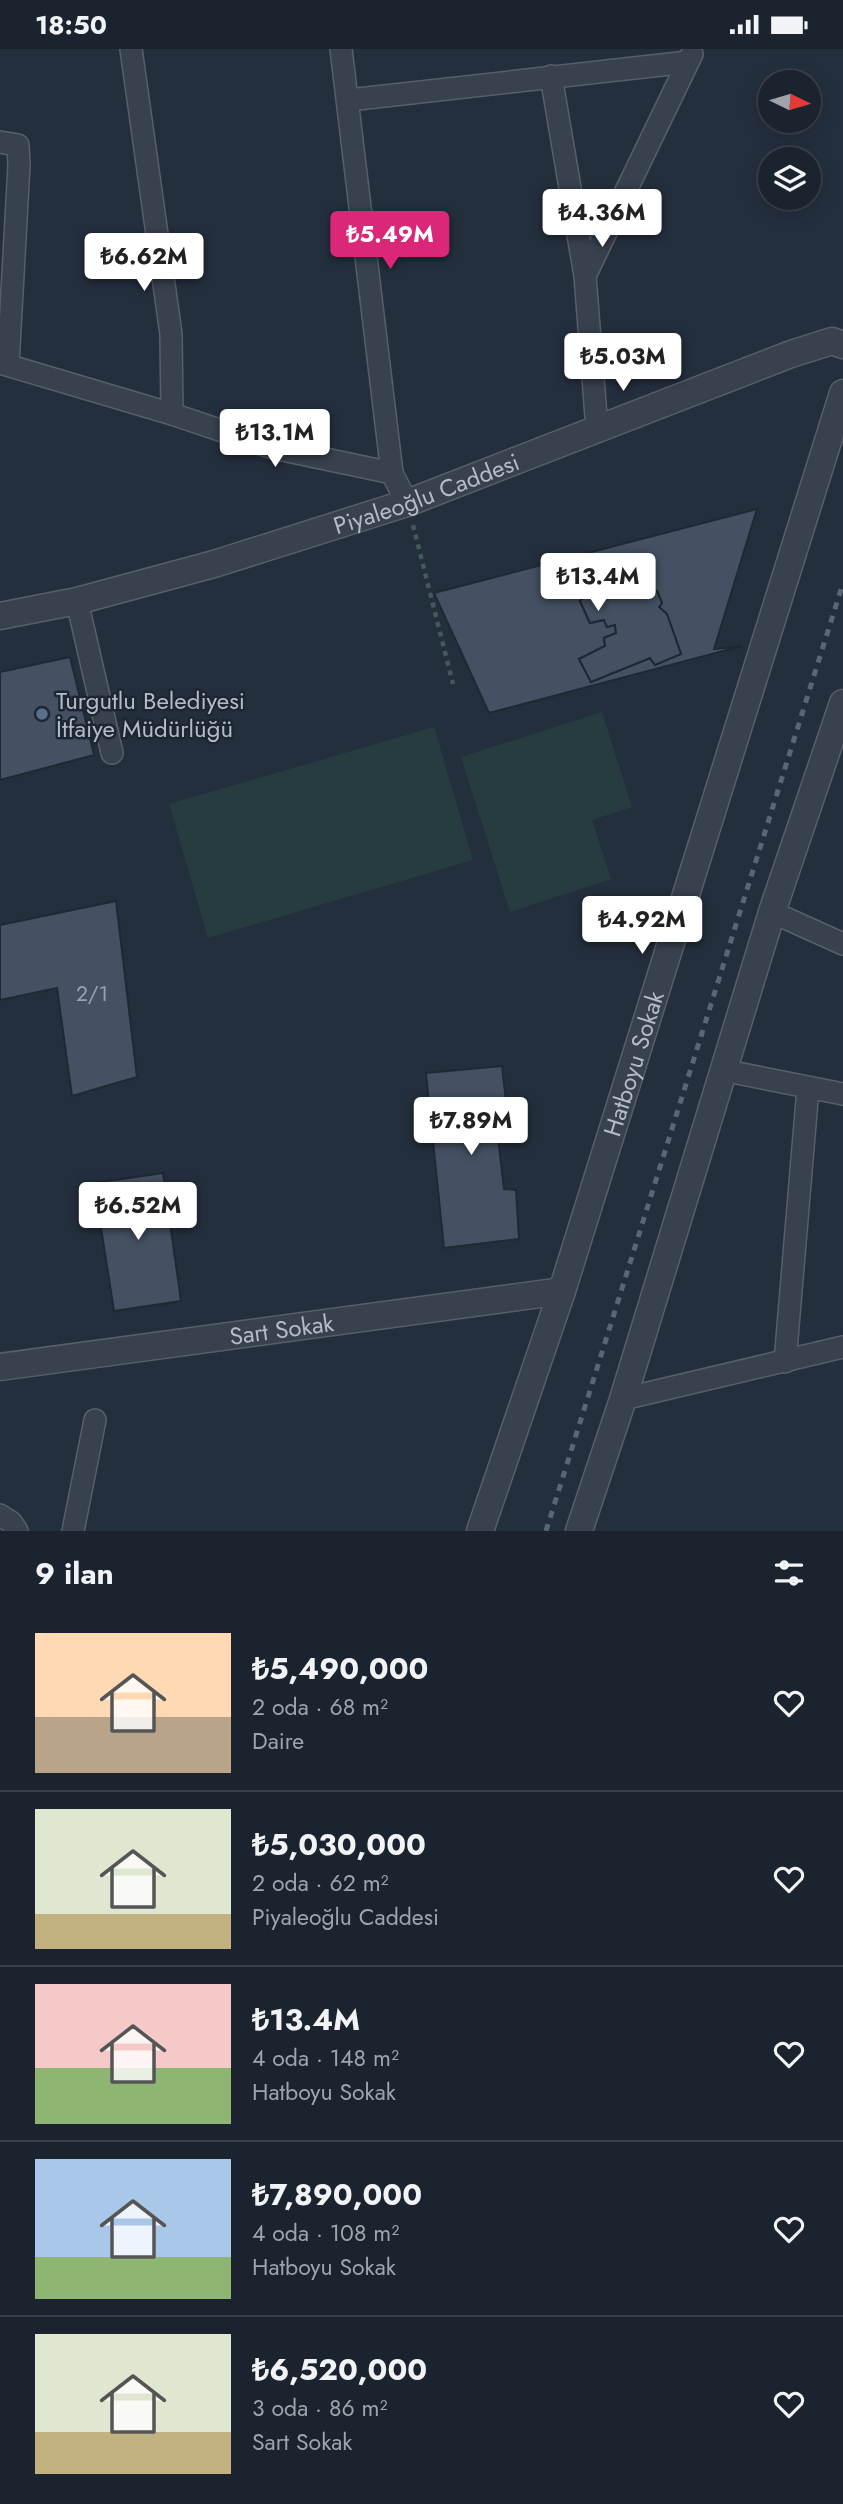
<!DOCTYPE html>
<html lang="tr">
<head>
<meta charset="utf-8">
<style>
  :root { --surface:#1b232e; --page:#282f3a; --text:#f1f3f6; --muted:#a0a4aa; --line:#39404a; --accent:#db2777 }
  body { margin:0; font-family:Jost,sans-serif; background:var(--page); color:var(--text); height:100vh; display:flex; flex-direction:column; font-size:26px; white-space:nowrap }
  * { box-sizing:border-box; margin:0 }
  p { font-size:23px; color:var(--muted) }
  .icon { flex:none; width:38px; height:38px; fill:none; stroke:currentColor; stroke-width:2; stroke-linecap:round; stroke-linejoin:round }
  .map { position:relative; height:1482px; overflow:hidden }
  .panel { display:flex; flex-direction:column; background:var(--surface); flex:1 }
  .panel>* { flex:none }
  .needle { width:46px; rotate:95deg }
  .controls { position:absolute; left:758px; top:21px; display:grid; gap:14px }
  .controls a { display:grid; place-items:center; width:63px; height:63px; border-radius:50%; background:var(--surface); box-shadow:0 4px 18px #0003,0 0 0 2px var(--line); font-size:35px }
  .price { position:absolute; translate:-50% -60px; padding:0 16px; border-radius:7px; background:#fff; color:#222; font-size:23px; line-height:46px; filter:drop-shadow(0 2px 4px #0008) }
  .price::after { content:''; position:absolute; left:50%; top:42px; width:21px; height:16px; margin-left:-10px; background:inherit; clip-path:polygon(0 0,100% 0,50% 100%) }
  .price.selected { background:var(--accent); color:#fff }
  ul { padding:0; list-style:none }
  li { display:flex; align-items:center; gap:21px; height:175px; padding:0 35px }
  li+li { border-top:2px solid var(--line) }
  li span { display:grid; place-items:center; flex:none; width:196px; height:140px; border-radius:0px; color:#555 }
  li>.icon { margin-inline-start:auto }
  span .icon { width:84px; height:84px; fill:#fffc; stroke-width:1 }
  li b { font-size:30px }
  h2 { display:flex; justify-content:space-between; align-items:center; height:84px; padding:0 35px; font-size:30px }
  .status { display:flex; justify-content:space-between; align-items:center; height:49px; padding:0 35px; background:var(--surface); direction:ltr }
  .status svg { height:19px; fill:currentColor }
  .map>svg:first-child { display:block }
  .green { fill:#263c3f }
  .building { fill:#455162; stroke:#1f2835; stroke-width:2; fill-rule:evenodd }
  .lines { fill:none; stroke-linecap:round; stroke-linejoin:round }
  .minor-casing { stroke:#565f6c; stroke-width:24 }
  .tertiary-casing { stroke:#565f6c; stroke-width:29 }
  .path { stroke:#44595c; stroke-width:4.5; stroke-dasharray:5 5; stroke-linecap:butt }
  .minor { stroke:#38414e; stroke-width:21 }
  .tertiary { stroke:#38414e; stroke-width:26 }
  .rail { stroke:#5a6575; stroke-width:5; stroke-dasharray:7 7; stroke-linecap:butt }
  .service-dot { fill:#5c6f8a; stroke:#1d2633; stroke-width:2.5 }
  .labels { text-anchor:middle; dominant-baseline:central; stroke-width:5; stroke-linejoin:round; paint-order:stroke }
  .number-label { font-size:21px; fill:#98a1af }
  .street-label { font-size:24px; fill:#b4bcc9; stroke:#1d2633 }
  .poi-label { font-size:24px; fill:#b4bcc9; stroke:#1d2633; text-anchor:start }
</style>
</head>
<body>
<div class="status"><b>18:50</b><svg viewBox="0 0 49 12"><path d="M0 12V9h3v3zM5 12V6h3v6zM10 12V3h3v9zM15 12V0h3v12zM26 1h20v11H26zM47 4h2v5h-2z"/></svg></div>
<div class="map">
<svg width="843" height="1482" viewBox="0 0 843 1482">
  <rect width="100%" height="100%" fill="#242f3e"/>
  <g class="green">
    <path d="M602,663L632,758L592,771L611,830L510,863L461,708Z"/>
    <path d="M434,678L473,811L208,889L169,755Z"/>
  </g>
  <g class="building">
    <path d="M757,460L714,600L742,597L489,664L434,544ZM650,521L653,544L657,542L662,554L659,558L667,565L681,605L655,616L650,609L591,633L579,610L605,597L604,589L616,584L615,576L607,578L604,571L590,574L580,552L592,541Z"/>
    <path d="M650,521L653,544L657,542L662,554L659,558L667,565L681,605L655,616L650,609L591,633L579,610L605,597L604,589L616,584L615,576L607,578L604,571L590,574L580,552L592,541Z"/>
    <path d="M70,608L94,706L0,731V623Z"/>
    <path d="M116,852L137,1028L72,1047L57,939L0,951V876Z"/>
    <path d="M502,1017L508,1070L496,1071L504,1140L516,1141L519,1190L444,1199L426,1024Z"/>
    <path d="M163,1124L181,1252L114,1262L94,1134Z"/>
  </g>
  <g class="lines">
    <defs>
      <g id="minor">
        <path d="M341,0L392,424L407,454"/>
        <path d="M551,27L585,227L597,380"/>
        <path d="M349,51L688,13"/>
        <path d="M0,93L18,96L19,116L8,316"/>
        <path d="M585,227L692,5"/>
        <path d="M0,314L172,365L171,285L131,0"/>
        <path d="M172,365L273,399L392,424"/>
        <path d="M77,552L112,704"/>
        <path d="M772,863L843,895"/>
        <path d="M722,1021L843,1045"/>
        <path d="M785,1313L808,1039"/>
        <path d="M623,1350L843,1298"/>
        <path d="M0,1466L11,1473L17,1482"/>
        <path d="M73,1482L95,1371"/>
      </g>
      <g id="tertiary">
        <path id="s1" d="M0,567L77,552L214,515L407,454L791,305L832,292L843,296"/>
        <path id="s2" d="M0,1318L562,1242"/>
        <path id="s3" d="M480,1482L562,1242L843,344"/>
        <path d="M579,1482L623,1350L772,863L843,654"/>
      </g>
    </defs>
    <use href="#minor" class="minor-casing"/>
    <use href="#tertiary" class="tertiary-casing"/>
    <path class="path" d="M413,476L453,635"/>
    <use href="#minor" class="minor"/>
    <use href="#tertiary" class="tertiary"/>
    <path class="rail" d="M546,1482L843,534"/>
  </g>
  <circle class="service-dot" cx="42" cy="665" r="7"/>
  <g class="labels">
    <g class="number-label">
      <text x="92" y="945">2/1</text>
    </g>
    <g class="street-label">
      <text stroke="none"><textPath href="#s1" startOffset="444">Piyaleoğlu Caddesi</textPath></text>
      <text stroke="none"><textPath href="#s3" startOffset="492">Hatboyu Sokak</textPath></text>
      <text stroke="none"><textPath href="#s2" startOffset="284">Sart Sokak</textPath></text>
    </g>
    <g class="poi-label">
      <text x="56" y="651">Turgutlu Belediyesi<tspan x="56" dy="28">İtfaiye Müdürlüğü</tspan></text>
    </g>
  </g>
</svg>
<div class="controls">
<a><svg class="needle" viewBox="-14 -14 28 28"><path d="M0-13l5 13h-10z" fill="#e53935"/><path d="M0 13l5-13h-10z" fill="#a0a4aa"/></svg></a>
<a><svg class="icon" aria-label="layers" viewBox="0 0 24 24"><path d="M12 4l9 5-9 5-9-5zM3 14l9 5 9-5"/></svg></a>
</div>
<b class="price" style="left:602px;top:200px">₺4.36M</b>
<b class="price selected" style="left:390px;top:222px">₺5.49M</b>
<b class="price" style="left:144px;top:244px">₺6.62M</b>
<b class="price" style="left:623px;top:344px">₺5.03M</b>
<b class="price" style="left:275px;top:420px">₺13.1M</b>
<b class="price" style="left:598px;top:564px">₺13.4M</b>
<b class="price" style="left:642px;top:907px">₺4.92M</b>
<b class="price" style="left:471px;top:1108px">₺7.89M</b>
<b class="price" style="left:138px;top:1193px">₺6.52M</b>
</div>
<section class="panel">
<h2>9 ilan<svg class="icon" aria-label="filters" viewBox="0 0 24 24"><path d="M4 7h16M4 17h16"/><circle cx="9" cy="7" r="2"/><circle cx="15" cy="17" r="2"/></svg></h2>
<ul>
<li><span style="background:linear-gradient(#ffd9b3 60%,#b9a48a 0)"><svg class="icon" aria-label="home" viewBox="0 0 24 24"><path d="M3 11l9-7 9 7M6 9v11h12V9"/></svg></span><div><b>₺5,490,000</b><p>2 oda · 68 m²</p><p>Daire</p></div><svg class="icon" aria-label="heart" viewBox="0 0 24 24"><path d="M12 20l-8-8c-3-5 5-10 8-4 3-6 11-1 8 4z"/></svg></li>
<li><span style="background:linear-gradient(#dfe7d0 75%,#c2b280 0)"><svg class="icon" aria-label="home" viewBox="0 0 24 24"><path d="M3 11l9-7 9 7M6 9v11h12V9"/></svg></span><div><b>₺5,030,000</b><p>2 oda · 62 m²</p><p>Piyaleoğlu Caddesi</p></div><svg class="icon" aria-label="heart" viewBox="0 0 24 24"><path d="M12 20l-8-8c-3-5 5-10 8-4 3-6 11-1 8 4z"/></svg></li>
<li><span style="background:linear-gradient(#f6c9c9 60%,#8fb573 0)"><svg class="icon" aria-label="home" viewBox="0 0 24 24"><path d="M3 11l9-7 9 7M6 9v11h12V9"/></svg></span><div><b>₺13.4M</b><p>4 oda · 148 m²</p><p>Hatboyu Sokak</p></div><svg class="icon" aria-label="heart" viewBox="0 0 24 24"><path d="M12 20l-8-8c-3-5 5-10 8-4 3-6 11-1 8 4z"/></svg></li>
<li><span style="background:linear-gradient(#a9c7e8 70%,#8fb573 0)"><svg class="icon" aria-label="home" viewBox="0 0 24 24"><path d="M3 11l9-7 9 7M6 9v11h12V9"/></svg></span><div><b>₺7,890,000</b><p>4 oda · 108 m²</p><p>Hatboyu Sokak</p></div><svg class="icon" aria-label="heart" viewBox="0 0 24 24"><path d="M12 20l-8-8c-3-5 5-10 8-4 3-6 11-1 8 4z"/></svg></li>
<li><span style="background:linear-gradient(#dfe7d0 70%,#c2b280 0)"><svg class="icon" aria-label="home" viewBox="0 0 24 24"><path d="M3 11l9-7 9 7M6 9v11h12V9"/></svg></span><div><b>₺6,520,000</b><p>3 oda · 86 m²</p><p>Sart Sokak</p></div><svg class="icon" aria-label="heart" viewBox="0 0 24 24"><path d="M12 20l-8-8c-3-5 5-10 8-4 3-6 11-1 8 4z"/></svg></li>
</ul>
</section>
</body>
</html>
